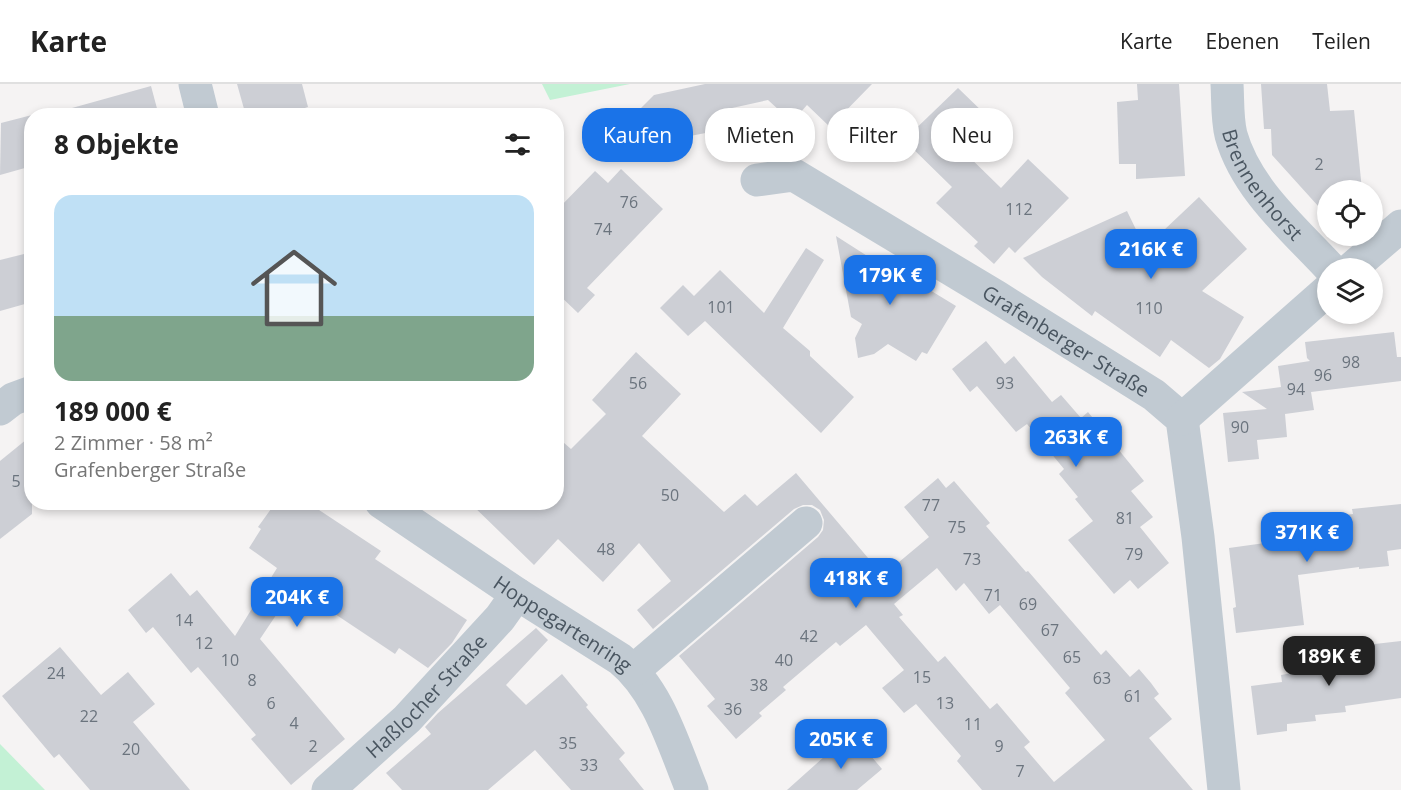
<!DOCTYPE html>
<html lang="de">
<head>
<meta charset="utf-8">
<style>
  :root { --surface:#fff; --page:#f6f6f6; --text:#222; --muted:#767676; --line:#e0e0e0; --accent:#1a73e8 }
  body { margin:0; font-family:"Open Sans",sans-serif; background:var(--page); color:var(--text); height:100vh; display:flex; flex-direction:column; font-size:22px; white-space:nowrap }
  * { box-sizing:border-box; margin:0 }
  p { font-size:20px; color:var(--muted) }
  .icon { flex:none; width:33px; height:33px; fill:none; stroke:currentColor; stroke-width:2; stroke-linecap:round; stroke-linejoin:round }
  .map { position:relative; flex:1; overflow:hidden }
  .side { position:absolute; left:24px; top:24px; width:540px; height:402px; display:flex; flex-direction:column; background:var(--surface); border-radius:24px; box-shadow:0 3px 9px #0003 }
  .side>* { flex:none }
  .top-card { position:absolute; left:582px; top:24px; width:570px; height:54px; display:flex; gap:12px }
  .tools { position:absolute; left:1317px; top:96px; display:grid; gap:12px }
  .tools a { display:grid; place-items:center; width:66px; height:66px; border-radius:50%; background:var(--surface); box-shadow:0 3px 9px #0003; font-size:30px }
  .price { position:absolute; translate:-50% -51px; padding:0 14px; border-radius:12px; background:var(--accent); color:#fff; font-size:20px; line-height:39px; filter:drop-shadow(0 2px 3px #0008) }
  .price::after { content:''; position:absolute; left:50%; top:36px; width:18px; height:14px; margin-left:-9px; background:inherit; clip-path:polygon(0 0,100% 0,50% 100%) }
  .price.selected { background:#222; color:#fff }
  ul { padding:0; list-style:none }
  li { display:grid; align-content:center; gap:12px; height:318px; padding:0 30px }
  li+li { border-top:2px solid var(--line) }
  li span { display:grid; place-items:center; height:186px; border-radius:18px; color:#555 }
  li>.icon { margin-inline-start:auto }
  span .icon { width:108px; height:108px; fill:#fffc; stroke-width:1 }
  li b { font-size:26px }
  h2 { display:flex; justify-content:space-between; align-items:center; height:72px; padding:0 30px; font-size:26px }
  .pill { padding:0 21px; border-radius:24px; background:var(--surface); box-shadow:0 3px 9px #0003; font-size:21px; line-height:54px }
  .pill.selected { background:var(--accent); color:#fff }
  header { display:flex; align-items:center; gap:36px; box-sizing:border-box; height:84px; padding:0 30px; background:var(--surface); border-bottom:2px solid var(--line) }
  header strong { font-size:28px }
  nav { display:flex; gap:33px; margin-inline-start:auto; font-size:21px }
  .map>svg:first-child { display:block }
  .green { fill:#c3f1d5 }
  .building { fill:#cdcfd5; fill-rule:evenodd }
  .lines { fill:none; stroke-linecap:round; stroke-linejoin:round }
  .minor { stroke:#c1cad2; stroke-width:33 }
  .labels { text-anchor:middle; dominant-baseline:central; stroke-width:4.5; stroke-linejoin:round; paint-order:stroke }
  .number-label { font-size:16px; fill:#6b747e }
  .street-label { font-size:20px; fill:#4a5661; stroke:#fff }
</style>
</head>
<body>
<header>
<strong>Karte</strong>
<nav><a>Karte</a><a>Ebenen</a><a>Teilen</a></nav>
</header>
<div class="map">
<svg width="1401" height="706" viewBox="0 0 1401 706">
  <rect width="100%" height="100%" fill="#f5f3f3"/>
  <g class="green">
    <path d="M542,0H630L550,16Z"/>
    <path d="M0,660L45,706H0Z"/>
  </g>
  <g class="building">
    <path d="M237,0H302L308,23L280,32H246Z"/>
    <path d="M705,0H872L830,43L807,21L792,38L768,16L723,26L726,45L680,54L658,77L621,44L654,11Z"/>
    <path d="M1137,0H1179L1185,92L1136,95V80H1119L1117,18L1138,16Z"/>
    <path d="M1261,0H1327L1330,27L1354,26L1362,106H1328V133L1272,71L1271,45H1264Z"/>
    <path d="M151,2L159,32H73L72,24Z"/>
    <path d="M958,4L987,32L958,62L1001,104L1028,75L1069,114L1015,169L1009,163L994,180L974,162L978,158L936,119L952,103L904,56Z"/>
    <path d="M32,31V82L0,91L1,39Z"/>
    <path d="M621,85L663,125L587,204L595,211L578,229L556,208V127L595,87L608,99Z"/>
    <path d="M1199,113L1247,165L1202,207L1244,233L1220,275L1209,284L1171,256L1160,273L1095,227L1092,232L1042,193L1023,174L1127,127L1145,164Z"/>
    <path d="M836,152L872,175L874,172L956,222L927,270L922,268L916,277L888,260L874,270L858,274L855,254L862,240L851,233Z"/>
    <path d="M806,164L824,176L783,244L810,267V272L854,313L821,349L705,237L688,252L660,224L683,201L694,212L720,186L764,229Z"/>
    <path d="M32,168V218L0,227V176Z"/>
    <path d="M1394,248L1397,273H1401V297L1311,308L1314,326L1285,330L1287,353L1257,356L1259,375L1228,378L1223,329L1267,325L1242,308L1281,303L1278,282L1310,277L1307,274L1305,258Z"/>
    <path d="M986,257L1005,280L1014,272L1052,318L1061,311L1081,334L1088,328L1144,397L1131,407L1153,433L1140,443L1169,479L1138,505L1130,496L1114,510L1068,456L1093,437L1075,415L1078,413L1059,390L1064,385L1027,340L1016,348L977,302L970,308L952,285Z"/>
    <path d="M636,268L681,310L642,352L724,428L745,410L757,422L796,389L874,481L878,477L887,488L929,453L904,423L938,394L946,404L954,397L990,439L986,442L1026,488L1028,487L1101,571L1106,566L1130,593L1139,585L1151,599L1159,610L1154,614L1172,635L1149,654L1193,706H982L957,677L961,672L916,620L904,629L882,604L904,586L866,541L840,562L836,558L783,603L786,606L759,629L762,632L736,655L707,622L715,615L679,572L818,453L823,446L824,436L820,426L812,421H803L794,425L653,545L637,526L671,497L639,459L603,498L558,455L534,481L469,418H556V352L571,365L606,330L592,316ZM937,484L956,507L964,499L989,530L1000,521L1070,604L1065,609L1105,656L1054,698L1024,663L1030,658L997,619L990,625L945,572L938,578L899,533L903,531L894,520Z"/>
    <path d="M32,351V430L0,455V377Z"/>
    <path d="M276,418H307L381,467L375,475L467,536L452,559L428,584L399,564L395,570L335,530L341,522L299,497L260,555L345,655L291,701L251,655L256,651L198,583L191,589L153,543L146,549L128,526L171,489L190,512L197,506L235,552L277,484L249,464L261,445L258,443Z"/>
    <path d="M1401,420V465L1387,467L1389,482L1359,485V483L1298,491L1304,541L1236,549L1233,524L1236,523L1229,464L1280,457L1278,445L1294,444L1293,439L1323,436V433L1353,430L1352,425Z"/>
    <path d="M536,544L548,556L506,601L526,621L562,590L588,621L586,623L625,669L619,675L644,706H571L535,666L488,706H402L386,689L431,650L425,643L438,629Z"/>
    <path d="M1401,557V614L1345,622L1346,628L1315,631L1316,637L1287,640V647L1257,651L1251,602L1282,598L1281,591L1309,586L1308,576L1367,567L1366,561Z"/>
    <path d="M60,563L101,611L128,588L155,620L133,638L190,706H90L59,670L54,674L2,612Z"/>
    <path d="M853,651L882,685L857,706H787L825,672L826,674Z"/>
  </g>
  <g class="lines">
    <g class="minor">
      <path d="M195,0L203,32"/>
      <path id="s1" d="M1227,0C1228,16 1227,35 1231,51C1246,105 1294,145 1330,184"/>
      <path id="s2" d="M757,96L794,91L997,213L1154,311L1182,335L1198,453L1224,706"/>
      <path d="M1352,184L1401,142"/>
      <path d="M0,325L13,315L32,308"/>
      <path d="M1182,335L1328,206"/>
      <path id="s3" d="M381,418L517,510L620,575C659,607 673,660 692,706"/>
      <path d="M634,586L806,439"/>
      <path id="s4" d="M328,706L407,635L500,534L517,510"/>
    </g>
  </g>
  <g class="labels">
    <g class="number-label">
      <text x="1319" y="80">2</text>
      <text x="629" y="118">76</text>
      <text x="1019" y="125">112</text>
      <text x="603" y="145">74</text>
      <text x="721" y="223">101</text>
      <text x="1149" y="224">110</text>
      <text x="1351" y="278">98</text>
      <text x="1323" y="291">96</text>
      <text x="638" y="299">56</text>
      <text x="1005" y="299">93</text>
      <text x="1296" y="305">94</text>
      <text x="1240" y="343">90</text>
      <text x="16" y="397">5</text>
      <text x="670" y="411">50</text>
      <text x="931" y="421">77</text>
      <text x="1125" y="434">81</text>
      <text x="957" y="443">75</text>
      <text x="606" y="465">48</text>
      <text x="1134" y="470">79</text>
      <text x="972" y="475">73</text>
      <text x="993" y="511">71</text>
      <text x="1028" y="520">69</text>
      <text x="184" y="536">14</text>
      <text x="1050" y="546">67</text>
      <text x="809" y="552">42</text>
      <text x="204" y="559">12</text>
      <text x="1072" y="573">65</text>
      <text x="230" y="576">10</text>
      <text x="784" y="576">40</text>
      <text x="56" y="589">24</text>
      <text x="922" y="593">15</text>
      <text x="1102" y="594">63</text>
      <text x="252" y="596">8</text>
      <text x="759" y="601">38</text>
      <text x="1133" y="612">61</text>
      <text x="271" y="619">6</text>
      <text x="945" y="619">13</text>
      <text x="733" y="625">36</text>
      <text x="89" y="632">22</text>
      <text x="294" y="639">4</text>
      <text x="973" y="640">11</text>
      <text x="568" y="659">35</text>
      <text x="313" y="662">2</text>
      <text x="999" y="662">9</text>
      <text x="131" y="665">20</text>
      <text x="589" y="681">33</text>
      <text x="1020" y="687">7</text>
    </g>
    <g class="street-label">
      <text stroke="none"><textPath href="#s1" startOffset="110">Brennenhorst</textPath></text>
      <text stroke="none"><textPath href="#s2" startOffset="356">Grafenberger Straße</textPath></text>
      <text stroke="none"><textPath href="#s3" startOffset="219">Hoppegartenring</textPath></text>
      <text stroke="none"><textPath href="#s4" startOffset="136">Haßlocher Straße</textPath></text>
    </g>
  </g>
</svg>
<div class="tools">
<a><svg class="icon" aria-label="locate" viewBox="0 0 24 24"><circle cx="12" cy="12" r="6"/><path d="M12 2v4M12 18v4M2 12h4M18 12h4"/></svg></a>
<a><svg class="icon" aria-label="layers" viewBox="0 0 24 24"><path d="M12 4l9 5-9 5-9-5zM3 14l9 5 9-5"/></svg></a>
</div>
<b class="price" style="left:1151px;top:196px">216K €</b>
<b class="price" style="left:890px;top:222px">179K €</b>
<b class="price" style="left:1076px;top:384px">263K €</b>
<b class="price" style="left:1307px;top:479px">371K €</b>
<b class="price" style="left:856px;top:525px">418K €</b>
<b class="price" style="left:297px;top:544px">204K €</b>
<b class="price selected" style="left:1329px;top:603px">189K €</b>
<b class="price" style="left:841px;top:686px">205K €</b>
<div class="top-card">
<a class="pill selected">Kaufen</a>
<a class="pill">Mieten</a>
<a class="pill">Filter</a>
<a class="pill">Neu</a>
</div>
<section class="side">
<h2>8 Objekte<svg class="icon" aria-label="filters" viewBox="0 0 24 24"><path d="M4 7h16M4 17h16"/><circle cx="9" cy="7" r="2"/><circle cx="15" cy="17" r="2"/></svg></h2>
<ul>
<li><span style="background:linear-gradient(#bfe0f5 65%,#7fa58c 0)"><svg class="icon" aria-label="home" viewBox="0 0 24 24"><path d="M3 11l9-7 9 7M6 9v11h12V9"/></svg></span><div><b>189 000 €</b><p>2 Zimmer · 58 m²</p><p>Grafenberger Straße</p></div></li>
</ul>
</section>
</div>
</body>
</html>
